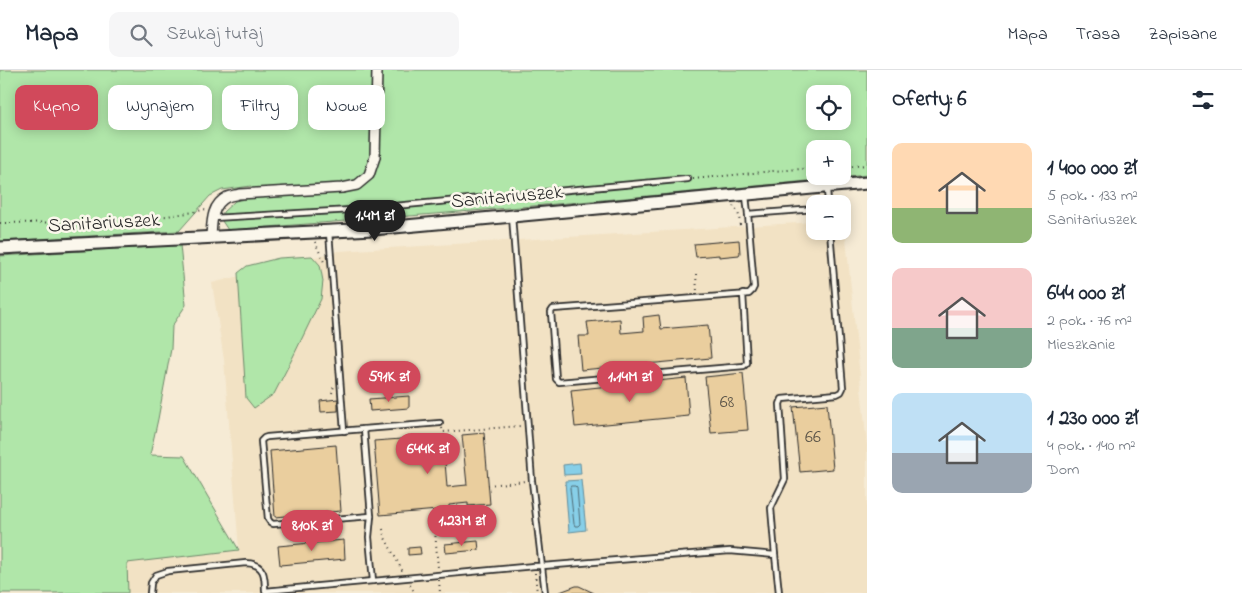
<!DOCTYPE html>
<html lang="pl">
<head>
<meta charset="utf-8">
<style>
  :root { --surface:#fff; --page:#f6f6f7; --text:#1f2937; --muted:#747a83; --line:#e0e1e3; --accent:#d1495b }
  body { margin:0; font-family:"Indie Flower",sans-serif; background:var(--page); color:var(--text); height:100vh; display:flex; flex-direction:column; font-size:19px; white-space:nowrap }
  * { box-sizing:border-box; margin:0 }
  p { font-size:16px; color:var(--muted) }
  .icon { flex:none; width:28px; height:28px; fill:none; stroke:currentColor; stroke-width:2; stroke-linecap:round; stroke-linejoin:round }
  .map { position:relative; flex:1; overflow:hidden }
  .side { display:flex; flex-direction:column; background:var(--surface); width:375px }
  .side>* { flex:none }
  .banner { position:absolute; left:15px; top:15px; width:475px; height:45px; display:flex; gap:10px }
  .controls { position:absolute; left:806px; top:15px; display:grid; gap:10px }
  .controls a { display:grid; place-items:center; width:45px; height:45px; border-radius:10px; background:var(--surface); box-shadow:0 2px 12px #0003; font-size:25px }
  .price { position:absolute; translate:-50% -42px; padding:0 11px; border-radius:18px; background:var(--accent); color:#fff; font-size:16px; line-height:32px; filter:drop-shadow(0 1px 2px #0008) }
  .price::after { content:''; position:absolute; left:50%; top:30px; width:15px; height:11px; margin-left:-8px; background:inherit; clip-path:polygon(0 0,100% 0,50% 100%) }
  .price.current { background:#222; color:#fff }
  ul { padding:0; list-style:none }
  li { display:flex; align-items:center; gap:15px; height:125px; padding:0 25px }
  li span { display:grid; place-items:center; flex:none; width:140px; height:100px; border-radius:10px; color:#555 }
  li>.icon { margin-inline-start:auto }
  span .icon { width:60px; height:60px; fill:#fffc; stroke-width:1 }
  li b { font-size:21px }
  h2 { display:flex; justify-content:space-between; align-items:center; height:60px; padding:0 25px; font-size:21px }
  .tag { padding:0 18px; border-radius:10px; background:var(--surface); box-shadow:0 2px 12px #0003; font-size:18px; line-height:45px }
  .tag.current { background:var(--accent); color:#fff }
  header { display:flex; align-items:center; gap:30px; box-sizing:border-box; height:70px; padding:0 25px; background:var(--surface); border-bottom:1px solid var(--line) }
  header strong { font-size:24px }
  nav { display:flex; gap:28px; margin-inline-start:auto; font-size:18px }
  .search { width:350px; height:45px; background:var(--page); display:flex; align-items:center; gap:12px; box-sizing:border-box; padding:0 18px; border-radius:10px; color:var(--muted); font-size:19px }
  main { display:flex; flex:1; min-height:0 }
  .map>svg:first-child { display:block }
  .built { fill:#f2e2c4 }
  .green { fill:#b0e6a9; stroke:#6e886a; fill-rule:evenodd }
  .water { fill:#87cfe8; stroke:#628d9c }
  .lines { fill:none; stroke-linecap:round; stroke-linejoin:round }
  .shore { stroke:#506d77; stroke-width:1 }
  .building { fill:#eace9e; stroke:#2b2b2b }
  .service-casing { stroke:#2b2b2b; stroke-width:8 }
  .minor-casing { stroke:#2b2b2b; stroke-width:12 }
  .tertiary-casing { stroke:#2b2b2b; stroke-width:15 }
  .path { stroke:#2b2b2b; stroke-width:2; stroke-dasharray:1 4; stroke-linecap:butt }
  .service { stroke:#fbf7ec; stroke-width:4.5 }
  .minor { stroke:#fbf7ec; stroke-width:9 }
  .tertiary { stroke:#fbf7ec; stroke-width:11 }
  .labels { text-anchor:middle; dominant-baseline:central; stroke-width:5; stroke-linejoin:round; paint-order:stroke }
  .number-label { font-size:18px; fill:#5b5448 }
  .street-label { font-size:20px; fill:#2b2b2b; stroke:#fbf7ec }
</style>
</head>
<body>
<header>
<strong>Mapa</strong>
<div class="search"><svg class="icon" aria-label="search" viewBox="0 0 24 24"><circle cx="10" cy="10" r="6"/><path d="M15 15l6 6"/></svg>Szukaj tutaj</div>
<nav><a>Mapa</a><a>Trasa</a><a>Zapisane</a></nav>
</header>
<main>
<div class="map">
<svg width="867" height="523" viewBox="0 0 867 523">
  <rect width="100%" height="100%" fill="#f6ebd5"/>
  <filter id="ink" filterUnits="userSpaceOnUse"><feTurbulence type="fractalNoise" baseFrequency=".02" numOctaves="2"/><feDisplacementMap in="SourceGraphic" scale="10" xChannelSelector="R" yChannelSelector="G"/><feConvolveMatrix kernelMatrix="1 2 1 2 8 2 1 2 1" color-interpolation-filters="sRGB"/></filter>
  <g filter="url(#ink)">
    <path class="built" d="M843,149H844L867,376V523H128L126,493L239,480L224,290L212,213L339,181L815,152V161H842Z"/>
    <g class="green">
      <path d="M0,0H867V105C654,127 441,144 228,160L222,151L223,142L235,131L254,127L251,116L222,120L210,126L179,161L0,171ZM815,24H842V51H815ZM815,79H842V106H815Z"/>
      <path d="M180,175L186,235L172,256L171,279L158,349L150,385L184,386L239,480L127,493L128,523H0V186Z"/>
      <path d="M312,186L320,195L323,211L321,229L291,291L274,324L254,338L246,328L238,203L247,196L279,188Z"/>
    </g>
    <g class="water">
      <path d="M580,393L581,404L564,405L563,395Z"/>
      <path d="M581,410L586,460L569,462L565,411Z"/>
    </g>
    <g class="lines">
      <path class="shore" d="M571,416H575L577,418L580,454L578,456H575L574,454L570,418Z"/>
    </g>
    <g class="building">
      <path d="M739,170L740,183L739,185L719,187V185L696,187L694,174Z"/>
      <path d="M659,245L661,259L708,255L711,288L581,300L578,266H589L587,252L620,249L621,263L644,261L643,247Z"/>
      <path d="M743,303L748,360L711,363L705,307Z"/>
      <path d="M686,308L689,346L575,357L571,320Z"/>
      <path d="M409,326V338L370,341L369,329Z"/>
      <path d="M338,329V341L321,342L320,331Z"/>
      <path d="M827,334L833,399L800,402L793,337Z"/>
      <path d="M484,363L490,434L468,436V433L449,435V438L438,439V440L380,445L374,371L443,366L447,417L467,415L462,365Z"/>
      <path d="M336,375L341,441L275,447L270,381Z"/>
      <path d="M344,470L345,489L280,495L278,476Z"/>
      <path d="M478,471L479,480L446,483L445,474Z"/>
      <path d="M420,477L421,484L408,485V478Z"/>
      <path d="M576,516H579L594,523H560V522Z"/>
    </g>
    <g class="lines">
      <defs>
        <g id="service">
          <path d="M827,118L828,134"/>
          <path d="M746,126L748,144L815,139"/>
          <path d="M512,146L532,411L545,523"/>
          <path d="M213,148L351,140L688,109"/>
          <path d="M329,162L344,361"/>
          <path d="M743,224L747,293L744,296L559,312L556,309L551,242L553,239L749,224L752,221L754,217L748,144"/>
          <path d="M364,359L267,367L264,368L261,371L268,449L270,452L273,454L371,446"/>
          <path d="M775,485L771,438L785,409L780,334L782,329L837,324L841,322L843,318L830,161"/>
          <path d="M373,511L369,467L371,446L364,359L440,353"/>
          <path d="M150,523L151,513L156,505L168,501L246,493C265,494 265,506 265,521L534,496H543L730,481L775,485L779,523"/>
        </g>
        <path id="minor" d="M211,167C212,153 211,135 227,127C230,126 235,125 239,124L342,118L357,115L369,105L375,87L377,0"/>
        <path id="tertiary" d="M0,178L373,159L867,113"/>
      </defs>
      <use href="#service" class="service-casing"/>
      <use href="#minor" class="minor-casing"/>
      <use href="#tertiary" class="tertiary-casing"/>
      <g class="path">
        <path d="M842,97L867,95"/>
        <path d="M693,109L773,101L815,98"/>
        <path d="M733,136C740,142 739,148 740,156"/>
        <path d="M0,153L88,152L167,146L194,142L206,139"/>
        <path d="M315,172L324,192"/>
        <path d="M696,204L697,222"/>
        <path d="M332,323L334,316"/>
        <path d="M442,358L443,362L521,356"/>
        <path d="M488,415L526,411"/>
        <path d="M383,459L384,466L403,502"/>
        <path d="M435,461L438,498"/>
        <path d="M535,503L537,523"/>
        <path d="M439,510L440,523"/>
        <path d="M410,515L415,523"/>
      </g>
      <use href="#service" class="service"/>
      <use href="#minor" class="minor"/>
      <use href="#tertiary" class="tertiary"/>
    </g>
  </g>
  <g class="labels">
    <g class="number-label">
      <text x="727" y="333">68</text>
      <text x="813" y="368">66</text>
    </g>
    <g class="street-label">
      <text transform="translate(507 128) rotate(-5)">Sanitariuszek</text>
      <text transform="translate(104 154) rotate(-3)">Sanitariuszek</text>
    </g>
  </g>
</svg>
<div class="controls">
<a><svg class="icon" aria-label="locate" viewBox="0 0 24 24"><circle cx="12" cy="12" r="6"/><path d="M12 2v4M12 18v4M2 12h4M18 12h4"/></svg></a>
<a>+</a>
<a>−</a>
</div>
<b class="price current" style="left:375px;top:172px">1.4M zł</b>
<b class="price" style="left:389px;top:333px">591K zł</b>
<b class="price" style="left:630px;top:333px">1.14M zł</b>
<b class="price" style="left:428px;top:405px">644K zł</b>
<b class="price" style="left:462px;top:477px">1.23M zł</b>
<b class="price" style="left:312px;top:482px">810K zł</b>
<div class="banner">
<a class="tag current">Kupno</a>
<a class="tag">Wynajem</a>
<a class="tag">Filtry</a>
<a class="tag">Nowe</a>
</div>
</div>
<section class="side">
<h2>Oferty: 6<svg class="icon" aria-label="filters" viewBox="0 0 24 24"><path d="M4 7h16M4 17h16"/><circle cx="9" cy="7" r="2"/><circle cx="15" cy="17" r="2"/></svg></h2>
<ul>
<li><span style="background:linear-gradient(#ffd9b3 65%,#8fb573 0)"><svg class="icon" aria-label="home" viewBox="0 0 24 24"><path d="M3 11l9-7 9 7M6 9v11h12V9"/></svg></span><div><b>1 400 000 zł</b><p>5 pok. · 133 m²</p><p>Sanitariuszek</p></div></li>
<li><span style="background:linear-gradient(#f6c9c9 60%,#7fa58c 0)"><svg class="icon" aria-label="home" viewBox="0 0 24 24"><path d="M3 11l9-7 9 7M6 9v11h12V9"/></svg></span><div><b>644 000 zł</b><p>2 pok. · 76 m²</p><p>Mieszkanie</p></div></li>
<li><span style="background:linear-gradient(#bfe0f5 60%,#9aa5b1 0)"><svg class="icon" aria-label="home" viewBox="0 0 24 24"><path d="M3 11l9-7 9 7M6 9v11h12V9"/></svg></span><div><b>1 230 000 zł</b><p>4 pok. · 140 m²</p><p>Dom</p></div></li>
</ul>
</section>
</main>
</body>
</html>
